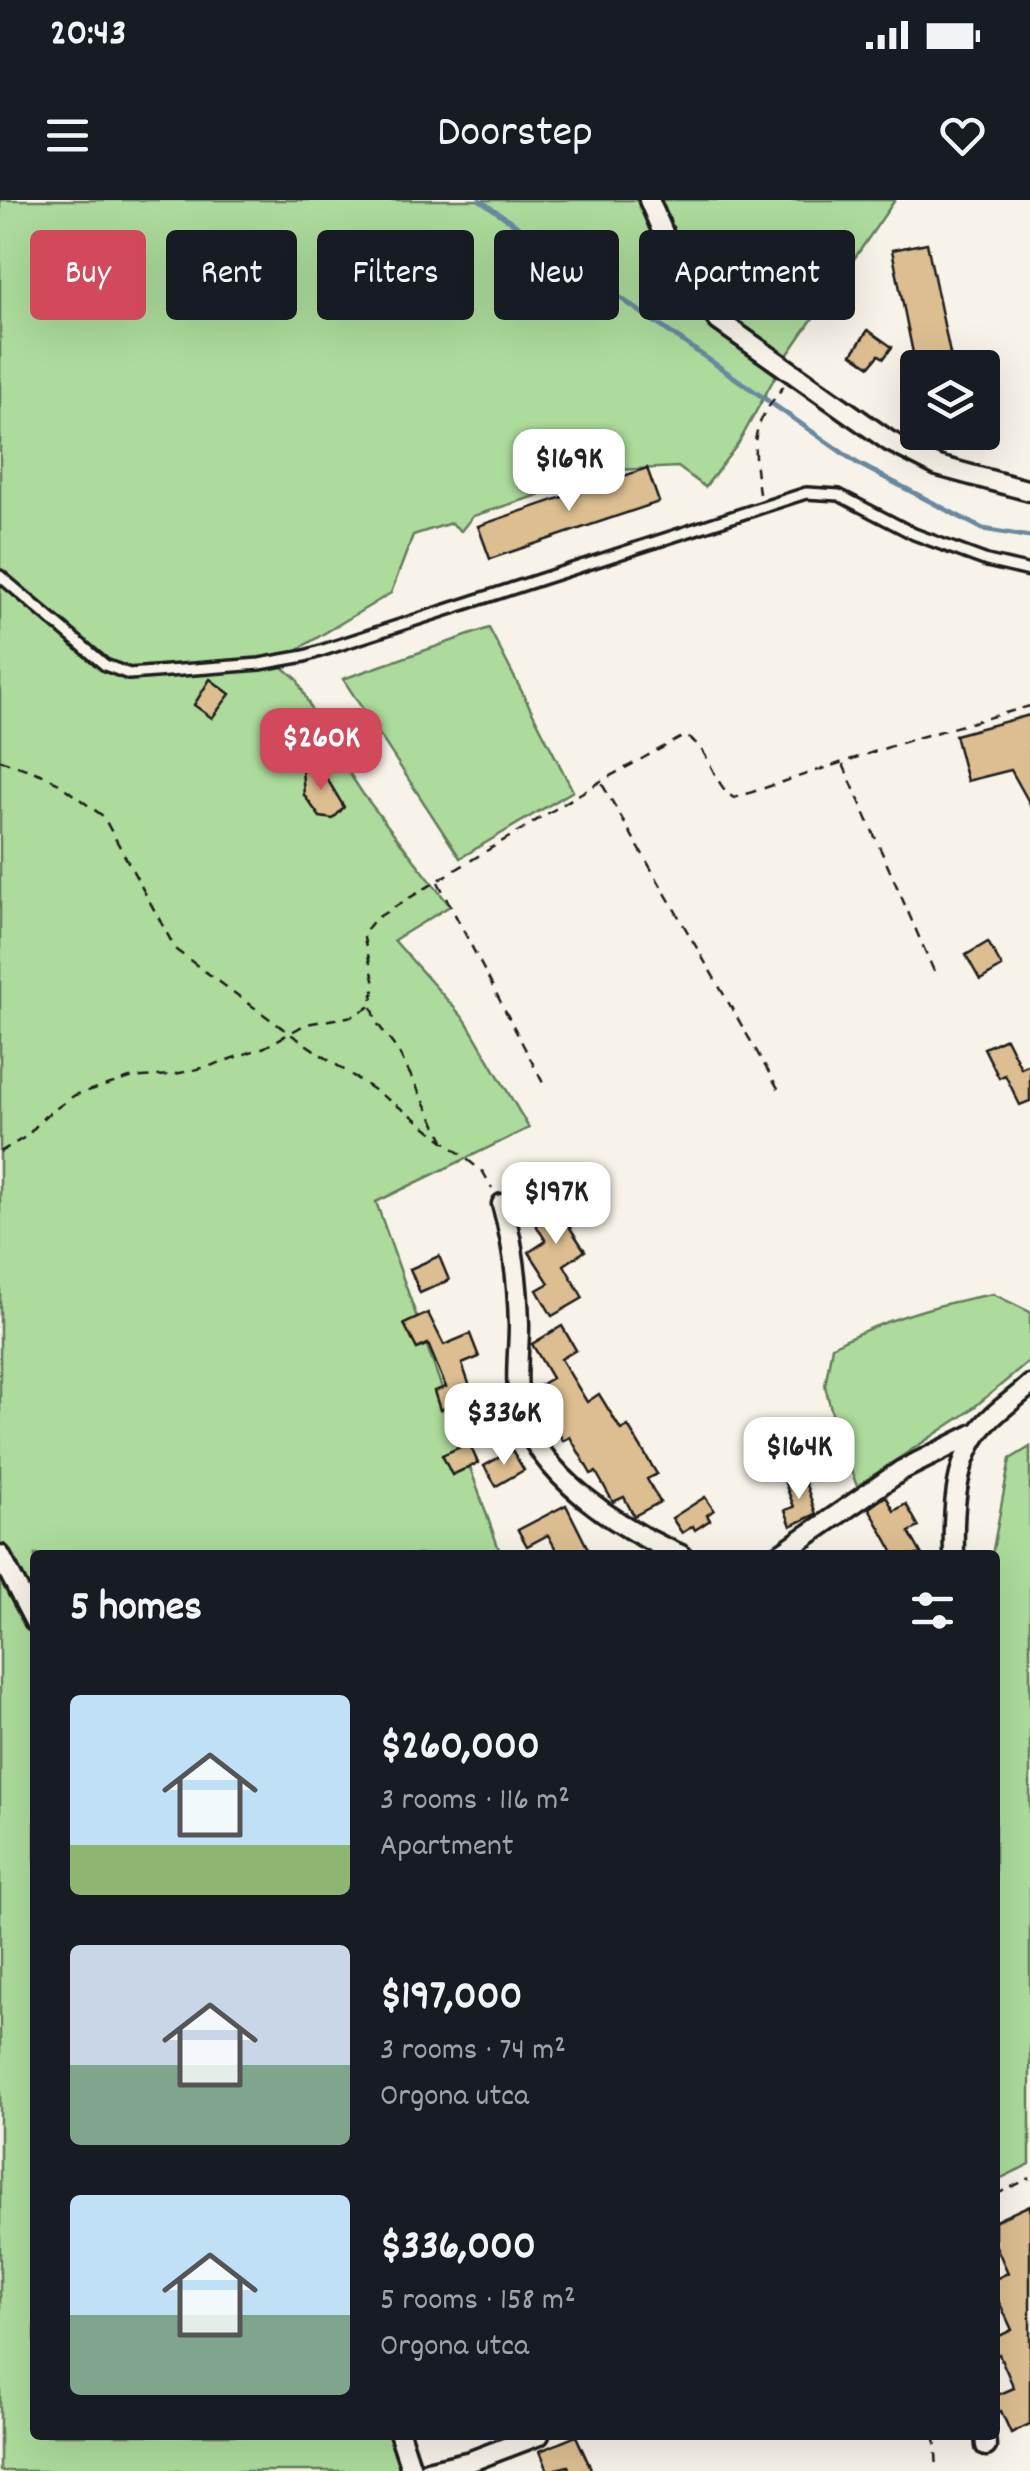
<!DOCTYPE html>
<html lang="en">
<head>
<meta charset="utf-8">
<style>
  :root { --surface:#171b24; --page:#242831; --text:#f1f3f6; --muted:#9ea1a6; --accent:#d1495b }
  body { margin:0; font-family:Dekko,sans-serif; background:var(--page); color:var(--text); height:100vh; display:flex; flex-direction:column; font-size:38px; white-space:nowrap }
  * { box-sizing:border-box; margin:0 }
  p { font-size:32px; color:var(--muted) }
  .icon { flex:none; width:55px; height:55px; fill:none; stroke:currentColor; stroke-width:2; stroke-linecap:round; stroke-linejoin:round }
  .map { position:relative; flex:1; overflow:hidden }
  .side { position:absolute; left:30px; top:1350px; width:970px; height:890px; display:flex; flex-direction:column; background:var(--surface); border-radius:10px; box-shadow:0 10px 40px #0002 }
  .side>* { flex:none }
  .hud { position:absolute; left:30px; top:30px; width:970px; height:90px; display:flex; gap:20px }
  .fabs { position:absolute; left:900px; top:150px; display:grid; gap:20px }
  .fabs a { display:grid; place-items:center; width:100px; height:100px; border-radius:10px; background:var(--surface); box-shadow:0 10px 40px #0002; font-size:50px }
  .price { position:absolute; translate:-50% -85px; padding:0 22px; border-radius:20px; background:#fff; color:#222; font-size:32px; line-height:65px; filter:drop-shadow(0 2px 5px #0008) }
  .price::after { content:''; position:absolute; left:50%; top:60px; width:30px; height:22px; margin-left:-15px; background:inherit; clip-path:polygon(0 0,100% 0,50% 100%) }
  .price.selected { background:var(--accent); color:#fff }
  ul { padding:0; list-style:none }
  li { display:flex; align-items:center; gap:30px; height:250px; padding:0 40px }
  li span { display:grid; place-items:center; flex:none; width:280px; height:200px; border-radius:10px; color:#555 }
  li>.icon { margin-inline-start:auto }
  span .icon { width:120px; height:120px; fill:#fffc; stroke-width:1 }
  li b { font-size:42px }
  h2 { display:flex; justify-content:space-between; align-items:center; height:120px; padding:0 40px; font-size:42px }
  .chip { padding:0 35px; border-radius:10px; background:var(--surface); box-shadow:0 10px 40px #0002; font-size:35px; line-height:90px }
  .chip.selected { background:var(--accent); color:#fff }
  .status { display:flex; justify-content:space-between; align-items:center; height:70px; padding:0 50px; background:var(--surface); direction:ltr }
  .status svg { height:28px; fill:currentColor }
  header { display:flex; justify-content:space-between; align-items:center; height:130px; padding:0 40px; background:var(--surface); font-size:45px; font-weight:600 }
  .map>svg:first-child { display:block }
  .green { fill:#acdb9b; stroke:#647c5c; stroke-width:2.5 }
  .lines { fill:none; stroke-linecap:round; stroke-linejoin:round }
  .stream { stroke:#6789a1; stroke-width:5 }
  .building { fill:#dcbe90; stroke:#1c1c1c; stroke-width:2.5 }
  .service-casing { stroke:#1c1c1c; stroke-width:16 }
  .minor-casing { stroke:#1c1c1c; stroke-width:25 }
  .path { stroke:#1c1c1c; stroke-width:2.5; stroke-dasharray:10 8; stroke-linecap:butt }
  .service { stroke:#f7f3e8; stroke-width:9 }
  .minor { stroke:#f7f3e8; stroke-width:18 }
</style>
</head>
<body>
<div class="status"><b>20:43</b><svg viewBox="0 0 49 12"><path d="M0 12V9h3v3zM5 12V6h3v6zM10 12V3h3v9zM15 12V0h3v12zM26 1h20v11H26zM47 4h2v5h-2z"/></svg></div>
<header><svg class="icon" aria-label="menu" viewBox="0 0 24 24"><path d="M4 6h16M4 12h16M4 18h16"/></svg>Doorstep<svg class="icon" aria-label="heart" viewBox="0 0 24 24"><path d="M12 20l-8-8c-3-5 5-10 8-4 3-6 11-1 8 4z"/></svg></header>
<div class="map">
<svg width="1030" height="2271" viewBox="0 0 1030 2271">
  <rect width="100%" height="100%" fill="#f7f3e8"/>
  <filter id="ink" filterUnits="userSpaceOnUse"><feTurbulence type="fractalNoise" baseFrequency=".01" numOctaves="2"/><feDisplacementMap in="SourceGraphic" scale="20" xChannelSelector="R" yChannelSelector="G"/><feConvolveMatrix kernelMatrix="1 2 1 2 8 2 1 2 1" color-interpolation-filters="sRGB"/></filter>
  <g filter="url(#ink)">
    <g class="green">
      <path d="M0,0H895L786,157L738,244L705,287L678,267L617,270L473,316L461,331L451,323L413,335L391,393L277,462L297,479L321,530L363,594L450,706L394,740L466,821L529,928L376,1002L501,1355H35V2235H407L421,2271H0Z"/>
      <path d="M489,428L573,591L460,658L343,479Z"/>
      <path d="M993,1094L1030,1112V1161L967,1213L857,1286L839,1240L825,1186L832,1146C884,1119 936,1104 993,1094Z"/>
      <path d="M1030,1247V1964L995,1981V1355H992L1010,1259Z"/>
    </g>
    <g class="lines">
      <path class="stream" d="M480,0L857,263L983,329L1030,337"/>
    </g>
    <g class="building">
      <path d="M927,43L953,168H916L892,50Z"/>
      <path d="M868,130L892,147L884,158L879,155L870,166L852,154Z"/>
      <path d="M647,268L659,302L490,359L478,326Z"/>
      <path d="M210,479L230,494L212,518L194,505Z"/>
      <path d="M1030,515V604L1011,570L967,581L955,535Z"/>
      <path d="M320,567L344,607L333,619L320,617L304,595L302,569Z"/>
      <path d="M988,742L1002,767L980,780L966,755Z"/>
      <path d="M1006,838L1021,868L1030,864V901L1020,905L1005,875L999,878L984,848Z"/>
      <path d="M565,981L580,1006L563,1017L585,1051L564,1065L583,1098L552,1116L537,1090L549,1083L529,1052L546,1041L524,1006Z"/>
      <path d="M439,1056L449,1080L420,1093L410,1069Z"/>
      <path d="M428,1113L444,1145L470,1134L479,1157L462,1164L472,1192L469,1193L473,1206L452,1214L449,1206L440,1210L434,1191L446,1187L428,1144L417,1149L404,1124Z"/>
      <path d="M562,1126L576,1150L561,1159L587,1202L599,1194L621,1230L628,1226L657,1274L647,1279L660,1302L634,1316L624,1297L613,1302L596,1272L591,1274L570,1237L563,1241L535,1188L552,1178L532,1144Z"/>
      <path d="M469,1243L478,1263L452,1275L442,1255Z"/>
      <path d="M512,1250L524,1270L496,1286L484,1266Z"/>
      <path d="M803,1276L816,1314L791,1326L785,1310L794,1307L785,1283Z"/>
      <path d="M886,1296L894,1311L906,1304L919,1327L909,1332L922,1355H895L869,1308Z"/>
      <path d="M705,1297L714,1310L707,1315L710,1320L695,1330L693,1326L682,1333L672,1318Z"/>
      <path d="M566,1305L591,1355H559L548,1335L527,1346L518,1330Z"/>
      <path d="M1030,2005V2224L1011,2233L1001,2211L995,2214V2196L1014,2188L999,2154L995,2156V2138L1012,2130L995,2093V2079L1008,2073L995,2044V2021Z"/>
      <path d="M576,2236L592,2271H570L568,2266L548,2271L540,2251Z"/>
    </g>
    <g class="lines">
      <defs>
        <path id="service" d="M0,376L105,465L129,474L260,464L305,456L806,293L839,295L914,334L987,361L1030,371"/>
        <g id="minor">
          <path d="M649,0L682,77L719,121L889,241L938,266L1030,291"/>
          <path d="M502,1004C514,1045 518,1083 519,1125C519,1152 514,1183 521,1209C537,1276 622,1330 681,1355"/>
          <path d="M0,1355L35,1422"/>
          <path d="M779,1355L902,1270L978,1232"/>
          <path d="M954,1355C953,1316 954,1266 978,1233C990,1215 1014,1200 1030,1185"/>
          <path d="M400,2235L412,2271"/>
          <path d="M985,2235L986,2246"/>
          <path d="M427,2271L471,2261L539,2235"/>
        </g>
      </defs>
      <use href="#service" class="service-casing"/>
      <use href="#minor" class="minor-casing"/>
      <g class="path">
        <path d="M759,294C753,240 748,231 784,186"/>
        <path d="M0,560L49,577L103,616L176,750L289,833L411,915L483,972L492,988"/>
        <path d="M843,564L937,778"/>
        <path d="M602,584L779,890"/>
        <path d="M438,682L543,883"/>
        <path d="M372,807L377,823L398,851L444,940"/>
        <path d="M0,952L27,936L44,917L75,895L130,878L171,875L207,867L265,847L306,824L353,816L371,806L375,784L363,734L375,719L601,581L684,536C710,544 711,584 734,598L913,539L1030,506"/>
        <path d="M995,1995L1030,1978"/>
        <path d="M935,2235L937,2271"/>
      </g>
      <use href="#service" class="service"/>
      <use href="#minor" class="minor"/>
    </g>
  </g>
</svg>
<div class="fabs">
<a><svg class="icon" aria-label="layers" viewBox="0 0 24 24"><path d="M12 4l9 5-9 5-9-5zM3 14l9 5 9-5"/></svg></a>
</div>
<b class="price" style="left:569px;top:314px">$169K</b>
<b class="price selected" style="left:321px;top:593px">$260K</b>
<b class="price" style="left:556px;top:1047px">$197K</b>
<b class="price" style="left:504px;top:1268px">$336K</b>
<b class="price" style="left:799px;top:1302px">$164K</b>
<div class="hud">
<a class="chip selected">Buy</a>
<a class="chip">Rent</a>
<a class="chip">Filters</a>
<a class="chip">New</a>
<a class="chip">Apartment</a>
</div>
<section class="side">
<h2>5 homes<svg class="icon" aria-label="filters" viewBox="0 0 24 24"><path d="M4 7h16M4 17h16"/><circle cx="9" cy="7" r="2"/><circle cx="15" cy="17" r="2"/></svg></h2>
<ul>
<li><span style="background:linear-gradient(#bfe0f5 75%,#8fb573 0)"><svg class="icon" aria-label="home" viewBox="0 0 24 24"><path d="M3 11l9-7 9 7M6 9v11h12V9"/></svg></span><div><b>$260,000</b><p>3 rooms · 116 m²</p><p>Apartment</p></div></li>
<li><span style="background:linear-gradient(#c9d6e8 60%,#7fa58c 0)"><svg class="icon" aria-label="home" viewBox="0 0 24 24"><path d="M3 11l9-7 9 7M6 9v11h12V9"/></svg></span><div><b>$197,000</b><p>3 rooms · 74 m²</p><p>Orgona utca</p></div></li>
<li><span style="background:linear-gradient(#bfe0f5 60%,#7fa58c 0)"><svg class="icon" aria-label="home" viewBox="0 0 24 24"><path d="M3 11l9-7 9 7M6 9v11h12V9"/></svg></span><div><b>$336,000</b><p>5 rooms · 158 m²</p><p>Orgona utca</p></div></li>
</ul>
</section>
</div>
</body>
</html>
